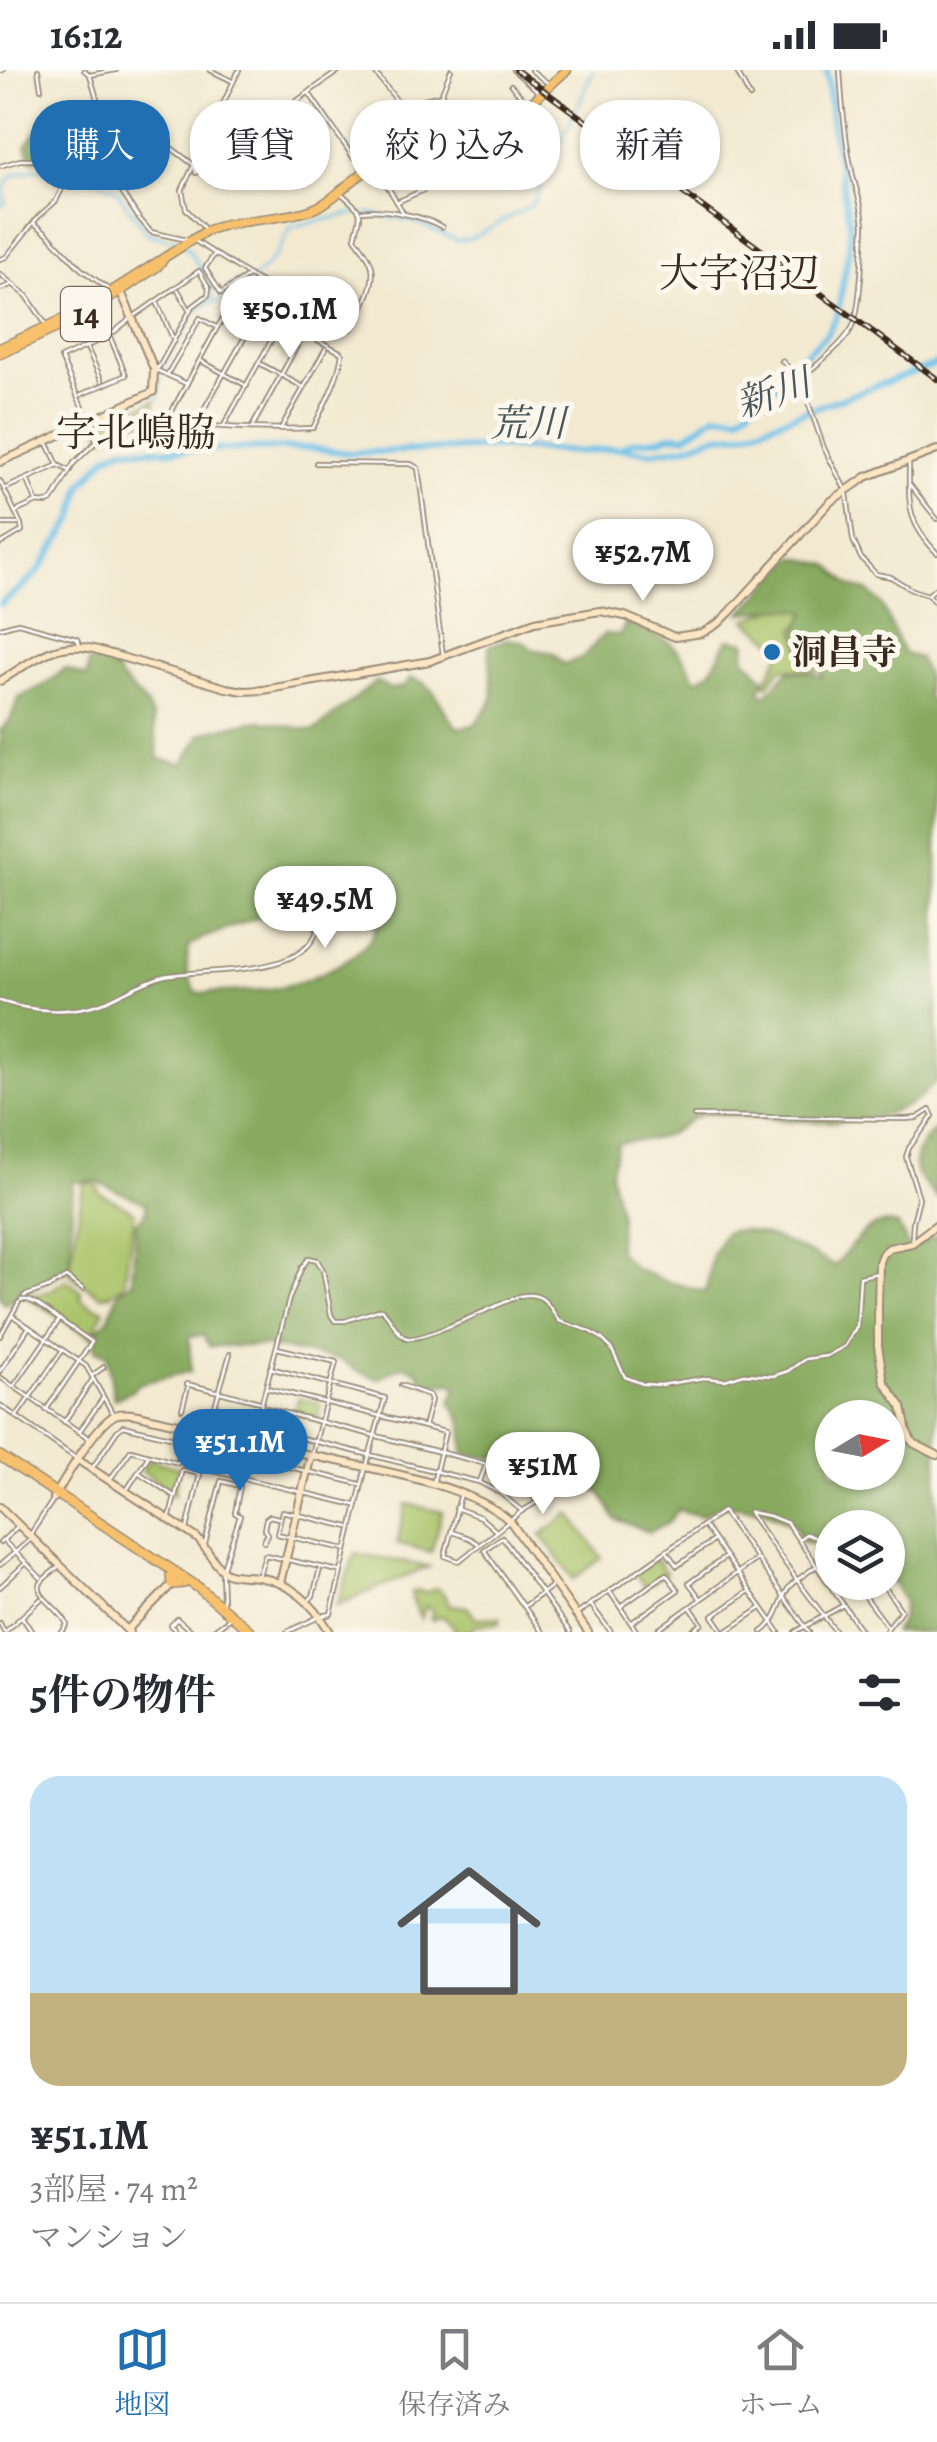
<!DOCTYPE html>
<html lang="ja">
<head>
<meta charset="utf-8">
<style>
  :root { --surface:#fff; --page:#f7f7f7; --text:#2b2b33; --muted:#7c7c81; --line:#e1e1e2; --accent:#1f6fb2 }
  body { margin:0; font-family:Alegreya,"Noto Serif JP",serif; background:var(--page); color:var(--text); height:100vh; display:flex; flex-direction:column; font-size:38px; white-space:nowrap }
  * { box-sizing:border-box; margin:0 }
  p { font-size:32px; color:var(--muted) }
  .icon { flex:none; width:55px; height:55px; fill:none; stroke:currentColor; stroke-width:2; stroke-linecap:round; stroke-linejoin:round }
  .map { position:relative; height:1562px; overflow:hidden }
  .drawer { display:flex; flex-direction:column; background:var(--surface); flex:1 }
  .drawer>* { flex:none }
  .hud { position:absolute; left:30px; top:30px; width:878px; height:90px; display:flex; gap:20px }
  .needle { width:65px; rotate:80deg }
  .fabs { position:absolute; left:815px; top:1330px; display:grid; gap:20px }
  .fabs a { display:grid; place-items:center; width:90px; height:90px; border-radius:50%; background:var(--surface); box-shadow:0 2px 8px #0004; font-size:50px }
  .price { position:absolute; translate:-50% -85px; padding:0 22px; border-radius:35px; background:#fff; color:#222; font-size:32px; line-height:65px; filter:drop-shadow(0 2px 5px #0008) }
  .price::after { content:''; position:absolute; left:50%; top:60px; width:30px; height:22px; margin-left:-15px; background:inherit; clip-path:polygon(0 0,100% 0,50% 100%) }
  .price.active { background:var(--accent); color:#fff }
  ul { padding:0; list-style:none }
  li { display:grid; align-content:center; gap:20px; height:530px; padding:0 30px }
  li span { display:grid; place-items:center; height:310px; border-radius:30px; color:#555 }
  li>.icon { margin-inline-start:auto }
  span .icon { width:180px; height:180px; fill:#fffc; stroke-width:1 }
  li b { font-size:42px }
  h2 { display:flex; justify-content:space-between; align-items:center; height:120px; padding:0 30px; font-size:42px }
  .chip { padding:0 35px; border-radius:40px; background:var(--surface); box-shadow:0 2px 8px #0004; font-size:35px; line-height:90px }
  .chip.active { background:var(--accent); color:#fff }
  .status { display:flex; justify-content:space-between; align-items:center; height:70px; padding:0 50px; background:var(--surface); direction:ltr }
  .status svg { height:28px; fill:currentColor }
  .dock { display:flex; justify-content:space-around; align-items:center; height:140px; border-top:2px solid var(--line); background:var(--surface); font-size:28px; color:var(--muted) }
  .dock a { display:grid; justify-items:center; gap:5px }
  .dock .active { color:var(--accent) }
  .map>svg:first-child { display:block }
  .green { fill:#aac46a; stroke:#727744; stroke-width:2.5 }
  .forest { fill:#87aa5e; stroke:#616a3e; stroke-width:2.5; fill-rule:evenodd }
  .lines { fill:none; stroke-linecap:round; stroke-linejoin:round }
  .stream { stroke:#6dc1e9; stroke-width:2.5 }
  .river { stroke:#6dc1e9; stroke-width:6 }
  .street-casing { stroke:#978a77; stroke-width:6 }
  .secondary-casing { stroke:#978a77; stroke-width:10 }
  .primary-casing { stroke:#978a77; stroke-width:11 }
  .highway-casing { stroke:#978a77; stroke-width:12 }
  .street { stroke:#fff; stroke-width:2.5 }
  .secondary { stroke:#fce6c4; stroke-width:6 }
  .primary { stroke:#f7c06c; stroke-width:8 }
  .highway { stroke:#f7c06c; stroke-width:9 }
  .rail-casing { stroke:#3b2a1e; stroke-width:6 }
  .rail { stroke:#fbf7ec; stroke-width:2.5; stroke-dasharray:8; stroke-linecap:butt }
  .poi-dot { fill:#1f6fb2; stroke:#fbf7ec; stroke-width:4 }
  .labels { text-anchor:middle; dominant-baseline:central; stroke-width:10; stroke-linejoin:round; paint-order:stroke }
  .shield { fill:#fbf7ec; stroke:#75685c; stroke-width:2.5 }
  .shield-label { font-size:32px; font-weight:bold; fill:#3b2a1e }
  .poi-label { font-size:35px; font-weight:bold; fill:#3b2a1e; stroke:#fbf7ec; text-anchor:start }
  .water-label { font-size:38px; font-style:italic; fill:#4a575b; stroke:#fbf7ec }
  .quarter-label { font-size:40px; fill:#3b2a1e; stroke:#fbf7ec }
</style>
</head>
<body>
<div class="status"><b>16:12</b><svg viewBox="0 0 49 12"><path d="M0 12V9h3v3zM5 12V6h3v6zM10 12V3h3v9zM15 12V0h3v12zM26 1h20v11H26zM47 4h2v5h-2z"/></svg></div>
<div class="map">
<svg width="937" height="1562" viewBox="0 0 937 1562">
  <rect width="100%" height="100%" fill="#fbf7ec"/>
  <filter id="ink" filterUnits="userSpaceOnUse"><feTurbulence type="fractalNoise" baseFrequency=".01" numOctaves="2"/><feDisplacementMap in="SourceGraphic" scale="20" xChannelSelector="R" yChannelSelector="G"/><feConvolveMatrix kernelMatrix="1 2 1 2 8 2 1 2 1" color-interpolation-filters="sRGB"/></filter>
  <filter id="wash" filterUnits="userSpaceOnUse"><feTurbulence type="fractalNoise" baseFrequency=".0048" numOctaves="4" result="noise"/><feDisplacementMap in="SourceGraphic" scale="40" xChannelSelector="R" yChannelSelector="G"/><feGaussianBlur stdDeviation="2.25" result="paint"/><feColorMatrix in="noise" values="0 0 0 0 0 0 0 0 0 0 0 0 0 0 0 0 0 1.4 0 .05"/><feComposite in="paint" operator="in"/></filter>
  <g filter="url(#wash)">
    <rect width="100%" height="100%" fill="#f3e9d0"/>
    <g class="green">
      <path d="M155,330V354L125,351L104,369L97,354Z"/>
      <path d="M791,537L804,539L808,547L794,559L802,574L815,580L817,601L781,598L768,615L764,614L783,579L746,550L776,538Z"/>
      <path d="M89,1112L97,1116L100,1123L135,1142L124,1215L111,1224L101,1226L69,1204L83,1115Z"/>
      <path d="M66,1210L81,1221V1229L92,1236L104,1240L91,1267L27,1227L50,1221Z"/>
      <path d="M298,1328L321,1333L319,1348L317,1349L294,1344Z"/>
      <path d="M149,1389L179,1398L174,1424L142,1401Z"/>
      <path d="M407,1434L443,1442L431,1482L397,1473Z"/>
      <path d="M570,1443L602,1488L574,1509L541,1465Z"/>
      <path d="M355,1483L429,1497L337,1535Z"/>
      <path d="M656,1489L666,1503L645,1517L635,1504Z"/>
      <path d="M436,1518L443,1523L450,1535L467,1537L476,1548L500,1547V1553L476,1555L468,1562H455C451,1553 450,1550 439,1546L433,1550L430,1548L433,1541L426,1536L421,1549L412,1528V1522L419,1521L426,1523Z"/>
    </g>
    <g class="forest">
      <path d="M110,40L133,45L146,54V61L141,72L53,89L31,90L26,74L48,49L57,45L74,41Z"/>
      <path d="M794,487L829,495L850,515L869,522L882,535L903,583L919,588L926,605L927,628L933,633L937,632V1010C930,1017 922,1027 914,1032C854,1065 776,1048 711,1043C689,1045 685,1056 667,1065C653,1072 634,1069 618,1073L610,1103L620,1145L618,1181L634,1198L662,1210L706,1222L712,1185L725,1162C753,1153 809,1183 835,1196C853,1175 868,1146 898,1155L908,1176L913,1177L937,1165V1562H895L901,1551L904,1531L888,1506V1458H832V1475L803,1472L794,1454L764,1440L722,1434L701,1446L678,1440L667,1454L649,1462L616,1450L601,1423L581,1414L573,1401L508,1379L501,1389L464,1384L462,1352L451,1332L457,1318L451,1313L426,1315L417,1300L402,1296L379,1309L357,1301L342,1290L266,1276H209L203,1265L189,1267L191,1301L137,1314L132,1321L114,1329L107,1284L95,1280V1263L108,1249L118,1223L132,1212L136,1153L146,1143V1133L95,1111L73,1112L70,1197C50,1212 26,1219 5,1234L0,1227V661L10,650L19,628L46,614L65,599L87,607L89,592L110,591L122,610L145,633L153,648L159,689L183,694L201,664L237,654L262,651L314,661L377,611L389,619L404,617L410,608C441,614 438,640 458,658L474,655L493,630L489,576L506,569L522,571L532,579L552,583L564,594L582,588L604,564L620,565L626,553C665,568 677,570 696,610L710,602L728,569L746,572L744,587L764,608L760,622L765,626L788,601L807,602L823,607L817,582L802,583C794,565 797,558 807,542C784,534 765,541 741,543ZM344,824L380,833C380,846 377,861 369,871C350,894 300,916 270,919C247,922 222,922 198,923C186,909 185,894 189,876L203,868L304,830ZM832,1348H888V1402H832Z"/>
      <path d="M937,1059V1128C931,1121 919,1110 916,1102C911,1085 925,1067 937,1059Z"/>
    </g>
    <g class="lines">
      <g class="stream">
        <path d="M578,35L593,0"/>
        <path d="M0,135L5,133L4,118L13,105C22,103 29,101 37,99C51,95 53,103 70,96L116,120L148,164L183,172L212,215V231"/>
        <path d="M367,143L412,151L457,170L470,169L532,135L576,39"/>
        <path d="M158,330L162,300L194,244L212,231L217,232L262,201L276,185L291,157L357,143"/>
        <path d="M156,361L157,380"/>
      </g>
      <g class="river">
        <path d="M624,379L650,382L685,377L716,366L742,364L937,294"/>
        <path d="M0,534L20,519L39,501L74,448L81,416L107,386L123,378L157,380L310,378L349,383L503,377L577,382L621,378L632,372L660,369L670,365L686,366L716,345L740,346L764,324L784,311L795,293L826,265L837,246L849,179L850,155L832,56L827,0"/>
      </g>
    </g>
  </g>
  <g filter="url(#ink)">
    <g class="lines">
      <defs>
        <g id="street">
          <path d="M38,0L41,19"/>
          <path d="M84,0L90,5L116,0"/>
          <path d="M210,0L232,11"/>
          <path d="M373,0L414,53"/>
          <path d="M513,0L539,22"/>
          <path d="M531,0L549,14"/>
          <path d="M736,0L750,27"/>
          <path d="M0,1L3,0"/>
          <path d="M90,5L106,60"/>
          <path d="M511,15L527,33"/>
          <path d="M309,23L353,87"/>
          <path d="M406,42L424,29L442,25"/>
          <path d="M0,96L20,90H54L76,94L87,102L108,111L119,118L138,147L151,162L187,170"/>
          <path d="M377,99L404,144"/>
          <path d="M358,104L364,96L437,35L451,0"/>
          <path d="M397,132L428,118L417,91"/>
          <path d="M362,141C384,138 424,146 442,157"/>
          <path d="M35,154L47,163L81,199L111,221"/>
          <path d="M204,158L186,139L182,120L239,0"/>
          <path d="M195,171L257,210L351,259C360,241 376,217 372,197C370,186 361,177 355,168C361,140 366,145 343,125"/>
          <path d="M214,185L205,198L221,223L248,206"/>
          <path d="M0,189L6,187L38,147L56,131L83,76L109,59H133L154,65L194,95L196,103L340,0"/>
          <path d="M0,204L27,226L47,256"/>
          <path d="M256,211L240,221L217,258L166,352L195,355L273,217"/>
          <path d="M0,219L11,215"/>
          <path d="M178,220L189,239"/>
          <path d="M157,232L174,271"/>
          <path d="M136,245L199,201L209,218L208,225L192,237L159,297L154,299L187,314"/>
          <path d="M87,278L102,311"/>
          <path d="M201,291L247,316"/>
          <path d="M782,291L800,309L824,378L844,417"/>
          <path d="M261,294L303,317"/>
          <path d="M168,303L200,248L216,257"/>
          <path d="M800,309C817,294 840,278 852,258C861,242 863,176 864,155C863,138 857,123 853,106C845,71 842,36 840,0"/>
          <path d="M80,325L126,305L110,267"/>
          <path d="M195,355C235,358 274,360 313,358C324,335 339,309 342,283L282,251L223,357"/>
          <path d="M252,357L316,242"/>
          <path d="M281,358L326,278"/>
          <path d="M47,372L58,395L68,400"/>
          <path d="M316,393L411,394L418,398L443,585"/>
          <path d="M909,393C909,435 906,451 937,483"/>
          <path d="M0,411L21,454"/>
          <path d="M28,411L36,431"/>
          <path d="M910,415L937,449"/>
          <path d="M4,419L58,395"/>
          <path d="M847,424L853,470L861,488L876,504L891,507L912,520L928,525L937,535"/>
          <path d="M15,442L37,432L47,433L52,431L74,393L97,371L61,288L109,266L129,250"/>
          <path d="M0,454H18"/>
          <path d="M0,474L22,461L21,455"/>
          <path d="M929,524L937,517"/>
          <path d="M0,558L18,553L77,569L80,575"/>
          <path d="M0,931C33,942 74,945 107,931C126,922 143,912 164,906C205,897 316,910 319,850"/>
          <path d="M694,1046L906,1049L917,1048L930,1040L933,1046L909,1078L906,1087L919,1128L913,1152L912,1168"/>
          <path d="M24,1226L49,1217L66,1207L83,1219"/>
          <path d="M21,1230H28L37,1234L92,1272L46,1340"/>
          <path d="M13,1246L86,1296L113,1344"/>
          <path d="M0,1266L19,1232"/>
          <path d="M277,1278L336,1292L312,1385"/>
          <path d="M270,1298L385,1328L367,1394"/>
          <path d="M0,1301L29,1257"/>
          <path d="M93,1305L104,1297"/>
          <path d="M0,1307L90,1369"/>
          <path d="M187,1314L260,1332"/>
          <path d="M401,1315L429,1325L431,1330L424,1357"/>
          <path d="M14,1316L60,1249"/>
          <path d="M267,1318L445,1362L433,1414"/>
          <path d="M0,1335L77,1389"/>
          <path d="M262,1337L487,1394L515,1409L538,1431"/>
          <path d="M182,1339L188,1317"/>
          <path d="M16,1347L62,1281"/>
          <path d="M64,1352L93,1309"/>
          <path d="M210,1353L230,1284"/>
          <path d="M257,1357L479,1412L500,1423L522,1441"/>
          <path d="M79,1362L103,1328"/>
          <path d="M93,1397L117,1361L123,1356L183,1370"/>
          <path d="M138,1402L174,1426"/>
          <path d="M111,1408L131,1380L178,1393L187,1360"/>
          <path d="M242,1408L289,1229L302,1197L309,1188L317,1190L323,1200L331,1245L335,1251H345L381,1239C390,1245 398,1267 407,1268C422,1272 500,1233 520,1226C543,1221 548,1234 559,1251L587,1260L601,1268L611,1278L625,1307L643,1314L661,1315L704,1308L725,1310L744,1304L773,1306L788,1301L805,1289L827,1286L845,1276L857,1256L860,1207L878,1203"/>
          <path d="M480,1411L486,1395"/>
          <path d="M128,1418L148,1387"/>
          <path d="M460,1427L445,1486L459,1491L522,1441L559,1419C545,1402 530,1387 507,1386L500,1398"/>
          <path d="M355,1435L184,1394L190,1373L360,1414"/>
          <path d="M456,1438L480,1447L495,1460"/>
          <path d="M170,1446L182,1400L200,1404L187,1459"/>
          <path d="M705,1457L779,1562"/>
          <path d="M452,1462L469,1468L477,1473"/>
          <path d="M30,1465L53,1430"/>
          <path d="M799,1469L806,1464L823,1471"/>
          <path d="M3,1470L41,1508"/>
          <path d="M264,1472L267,1464L264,1459L266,1449L270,1446L278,1448"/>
          <path d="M0,1473L17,1457"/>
          <path d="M205,1474L221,1411L240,1416L235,1443L240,1446L222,1501L223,1533"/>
          <path d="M345,1479L277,1464L282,1441L349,1457"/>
          <path d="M667,1482L677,1496L714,1470"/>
          <path d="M0,1495L31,1469"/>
          <path d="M59,1497C54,1501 42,1508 40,1515C36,1528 63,1540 67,1555L62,1562"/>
          <path d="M815,1497L797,1510L749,1442L770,1446L787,1453L862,1562"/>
          <path d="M259,1505L265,1485L339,1501"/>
          <path d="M878,1512L862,1522L888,1557"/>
          <path d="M881,1512L901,1540L885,1562"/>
          <path d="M0,1517L25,1494"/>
          <path d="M610,1522L637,1562"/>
          <path d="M700,1528L689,1513L724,1488"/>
          <path d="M310,1529L313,1526L320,1499"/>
          <path d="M591,1535L611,1562"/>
          <path d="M525,1536L551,1517"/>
          <path d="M620,1537L666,1504L678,1520L631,1553"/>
          <path d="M577,1544L723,1441L809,1562"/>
          <path d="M22,1547L32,1562"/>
          <path d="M0,1553L4,1561"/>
          <path d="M727,1561L761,1538"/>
          <path d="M5,1562L41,1529"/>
          <path d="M176,1562L171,1555L177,1549L192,1562"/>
          <path d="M211,1562L230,1548"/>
          <path d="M287,1562L321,1546L331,1544L365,1401"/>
          <path d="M542,1562L484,1480L502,1467L570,1562"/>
          <path d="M655,1562L755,1490"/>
          <path d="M690,1562L702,1554L691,1538"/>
          <path d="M724,1562L713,1546L748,1522"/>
          <path d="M762,1562C783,1547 778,1522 797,1510L836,1562"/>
          <path d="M795,1562L842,1536"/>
        </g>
        <g id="secondary">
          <path d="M16,385L153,322L154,299L119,217"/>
          <path d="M0,392L13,386"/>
          <path d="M0,611C32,592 55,569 94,579L226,618L244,621L263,620L430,591L535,552L600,541L625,546L675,567L702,563L719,553L730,542L830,432L866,407L937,380"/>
          <path d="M937,1154L912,1173L889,1178L882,1184L879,1192L878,1237V1276L884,1312L902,1337L907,1362L913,1373L937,1385"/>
          <path d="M78,1390L197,1468C206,1477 217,1499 227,1503C236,1507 248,1505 258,1507C292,1513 313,1533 330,1562"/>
          <path d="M54,1428C65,1409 98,1349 118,1344C129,1342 141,1345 151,1348C206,1360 260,1374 315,1386C371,1399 467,1413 510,1451L588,1562"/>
          <path d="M0,1437L129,1562"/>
          <path d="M280,1513L311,1385"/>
          <path d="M127,1560L172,1514"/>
        </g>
        <g id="primary">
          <path d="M0,278L79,242L206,161C239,148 276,151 310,140C333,133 348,110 369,100C406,87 447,86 482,69C514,54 540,23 567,0"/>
          <path d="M0,284L85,245L157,197L163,190"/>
        </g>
        <g id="highway">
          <path d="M0,1386L199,1518L251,1562"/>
          <path d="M171,1505L172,1514L184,1513"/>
        </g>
      </defs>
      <use href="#street" class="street-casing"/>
      <use href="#secondary" class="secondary-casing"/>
      <use href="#primary" class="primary-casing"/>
      <use href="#highway" class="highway-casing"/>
      <use href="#street" class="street"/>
      <use href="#secondary" class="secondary"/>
      <use href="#primary" class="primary"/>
      <use href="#highway" class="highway"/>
      <defs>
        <path id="rail" d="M516,0L937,309"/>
      </defs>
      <use href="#rail" class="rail-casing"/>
      <use href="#rail" class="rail"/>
    </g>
  </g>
  <circle class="poi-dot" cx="772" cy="582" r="10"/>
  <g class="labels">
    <rect class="shield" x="61" y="217" width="50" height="54" rx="8"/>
    <g class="shield-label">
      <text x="86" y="244">14</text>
    </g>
    <g class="poi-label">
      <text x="792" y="582">洞昌寺</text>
    </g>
    <g class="water-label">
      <text transform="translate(773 323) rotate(-19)">新川</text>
      <text x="528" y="353">荒川</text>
    </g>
    <g class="quarter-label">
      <text x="739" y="203">大字沼辺</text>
      <text x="136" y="362">字北嶋脇</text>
    </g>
  </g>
</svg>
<div class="fabs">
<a><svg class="needle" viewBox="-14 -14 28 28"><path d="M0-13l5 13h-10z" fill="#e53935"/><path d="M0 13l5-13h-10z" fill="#7c7c81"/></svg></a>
<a><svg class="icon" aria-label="layers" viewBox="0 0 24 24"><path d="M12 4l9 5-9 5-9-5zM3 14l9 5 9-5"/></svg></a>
</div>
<b class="price" style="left:290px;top:291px">¥50.1M</b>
<b class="price" style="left:643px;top:534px">¥52.7M</b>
<b class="price" style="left:325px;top:881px">¥49.5M</b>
<b class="price active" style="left:240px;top:1424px">¥51.1M</b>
<b class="price" style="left:543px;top:1447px">¥51M</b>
<div class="hud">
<a class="chip active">購入</a>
<a class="chip">賃貸</a>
<a class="chip">絞り込み</a>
<a class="chip">新着</a>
</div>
</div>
<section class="drawer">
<h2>5件の物件<svg class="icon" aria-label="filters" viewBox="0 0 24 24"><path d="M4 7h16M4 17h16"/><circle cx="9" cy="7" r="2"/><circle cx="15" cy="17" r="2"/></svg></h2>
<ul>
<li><span style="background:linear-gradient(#bfe0f5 70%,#c2b280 0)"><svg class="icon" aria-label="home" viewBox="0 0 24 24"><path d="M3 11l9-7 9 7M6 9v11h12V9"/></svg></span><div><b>¥51.1M</b><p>3部屋 · 74 m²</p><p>マンション</p></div></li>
</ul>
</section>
<nav class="dock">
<a class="active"><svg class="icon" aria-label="map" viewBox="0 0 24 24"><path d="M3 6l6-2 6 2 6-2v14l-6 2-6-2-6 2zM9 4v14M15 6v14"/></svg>地図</a>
<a><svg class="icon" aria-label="saved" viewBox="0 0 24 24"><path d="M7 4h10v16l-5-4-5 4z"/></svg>保存済み</a>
<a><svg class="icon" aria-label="home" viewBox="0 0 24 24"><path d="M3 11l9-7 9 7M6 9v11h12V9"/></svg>ホーム</a>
</nav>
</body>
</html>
